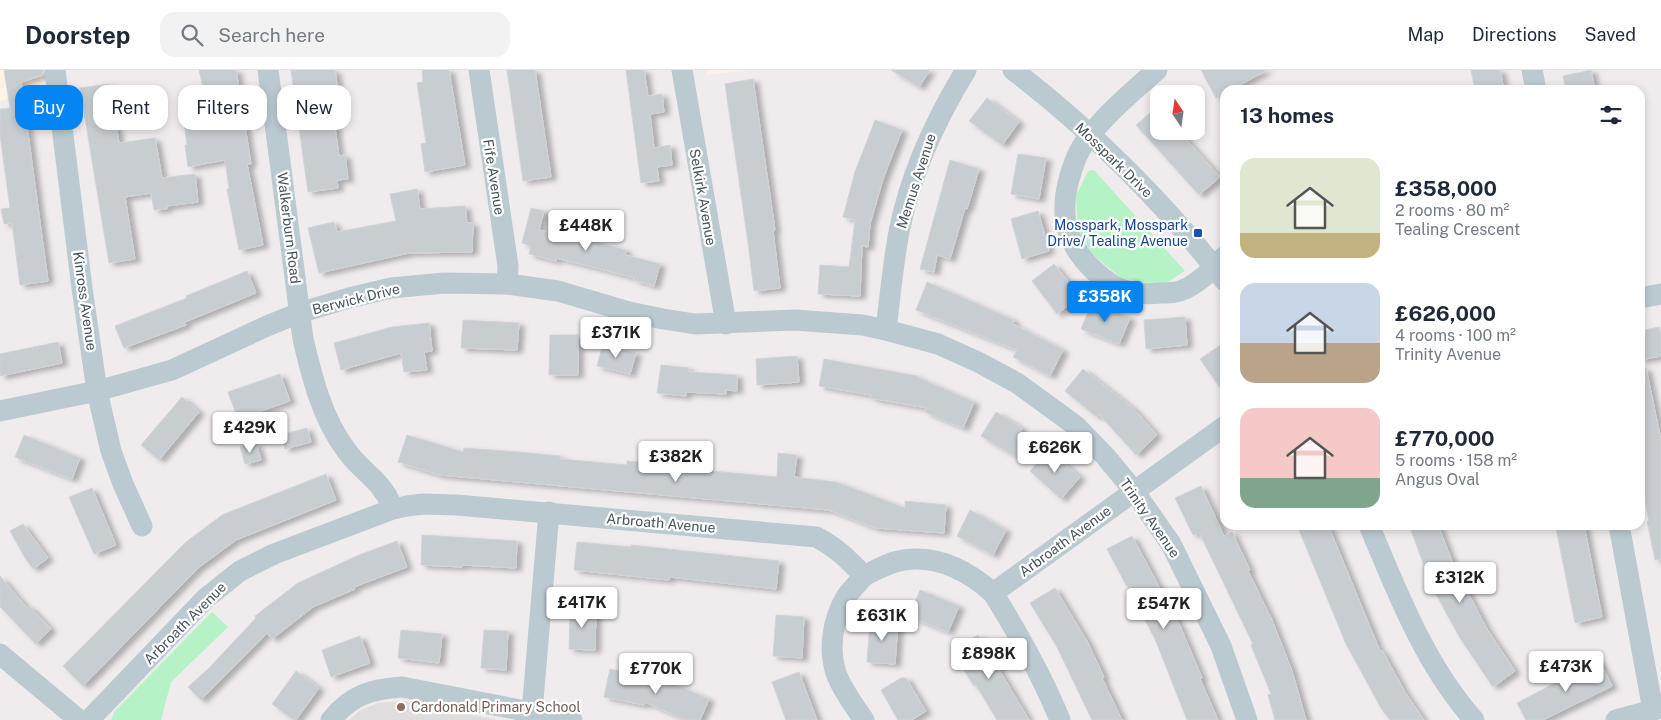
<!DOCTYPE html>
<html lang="en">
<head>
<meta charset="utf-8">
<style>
  :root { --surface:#fff; --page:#f2f2f3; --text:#1f2937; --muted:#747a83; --line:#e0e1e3; --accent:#0585f1 }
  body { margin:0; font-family:"Public Sans",sans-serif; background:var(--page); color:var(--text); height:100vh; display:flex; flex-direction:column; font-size:19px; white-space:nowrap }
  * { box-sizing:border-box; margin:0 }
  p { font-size:16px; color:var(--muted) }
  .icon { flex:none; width:28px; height:28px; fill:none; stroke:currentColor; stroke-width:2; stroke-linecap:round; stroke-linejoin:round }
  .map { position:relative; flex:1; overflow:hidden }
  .drawer { position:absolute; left:1220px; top:15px; width:425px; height:445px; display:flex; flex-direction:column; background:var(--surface); border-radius:15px; box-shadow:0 2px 8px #0003 }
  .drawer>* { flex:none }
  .banner { position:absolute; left:15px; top:15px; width:475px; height:45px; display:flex; gap:10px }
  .needle { width:32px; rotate:347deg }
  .fabs { position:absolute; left:1150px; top:15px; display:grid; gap:10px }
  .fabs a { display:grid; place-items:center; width:55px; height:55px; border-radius:10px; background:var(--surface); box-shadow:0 2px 8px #0003; font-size:25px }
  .price { position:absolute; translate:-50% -42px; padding:0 11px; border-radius:5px; background:#fff; color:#222; font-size:16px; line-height:32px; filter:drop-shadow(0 1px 2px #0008) }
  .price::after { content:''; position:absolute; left:50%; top:30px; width:15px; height:11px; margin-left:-8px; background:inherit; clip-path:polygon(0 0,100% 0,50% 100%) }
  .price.selected { background:var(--accent); color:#fff }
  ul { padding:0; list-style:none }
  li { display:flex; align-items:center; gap:15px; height:125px; padding:0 20px }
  li span { display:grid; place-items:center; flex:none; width:140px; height:100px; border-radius:15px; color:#555 }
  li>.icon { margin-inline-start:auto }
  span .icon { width:60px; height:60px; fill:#fffc; stroke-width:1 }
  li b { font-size:21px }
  h2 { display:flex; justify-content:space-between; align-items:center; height:60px; padding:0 20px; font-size:21px }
  .tag { padding:0 18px; border-radius:15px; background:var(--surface); box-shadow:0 2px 8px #0003; font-size:18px; line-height:45px }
  .tag.selected { background:var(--accent); color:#fff }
  header { display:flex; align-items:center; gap:30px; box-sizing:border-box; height:70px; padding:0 25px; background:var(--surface); border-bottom:1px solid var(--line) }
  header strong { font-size:24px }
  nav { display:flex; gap:28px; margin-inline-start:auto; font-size:18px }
  .search { width:350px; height:45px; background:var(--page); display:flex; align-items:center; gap:12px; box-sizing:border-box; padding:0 18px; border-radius:15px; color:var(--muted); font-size:19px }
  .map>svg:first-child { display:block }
  .commercial { fill:#fef3e3 }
  .education { fill:#e1dddf }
  .green { fill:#b5f3c6 }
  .building { fill:#c8cdd2; stroke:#d0d4d9; filter:url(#shadow) }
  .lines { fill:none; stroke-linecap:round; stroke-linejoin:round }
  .minor { stroke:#bbcad1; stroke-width:21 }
  .transit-dot { fill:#1a4fb4; stroke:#fff; stroke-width:2 }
  .education-dot { fill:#8d6e63; stroke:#fff; stroke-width:2 }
  .labels { text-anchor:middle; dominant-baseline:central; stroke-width:4.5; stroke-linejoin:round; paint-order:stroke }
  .street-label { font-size:14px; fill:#43535c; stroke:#fff }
  .transit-label { font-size:14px; fill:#164399; stroke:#fff; text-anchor:end }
  .education-label { font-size:14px; fill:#785e54; stroke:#fff; text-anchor:start }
</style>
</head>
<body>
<header>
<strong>Doorstep</strong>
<div class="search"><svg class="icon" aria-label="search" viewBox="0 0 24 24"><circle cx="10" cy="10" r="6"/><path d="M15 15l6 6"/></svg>Search here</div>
<nav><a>Map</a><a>Directions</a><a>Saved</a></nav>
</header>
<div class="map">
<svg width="1661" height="650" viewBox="0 0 1661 650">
  <defs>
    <filter id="shadow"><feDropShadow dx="5.5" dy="3" stdDeviation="2.5" flood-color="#0004"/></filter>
  </defs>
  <rect width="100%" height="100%" fill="#f0eced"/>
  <g class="commercial">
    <path d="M0,0H43L44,18L0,31Z"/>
    <path d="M707,0H750L707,5Z"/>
  </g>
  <path class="education" d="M404,631L498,650H349L359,641L378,633Z"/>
  <g class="green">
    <path d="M1094,100L1185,201L1166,213H1148L1121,208L1094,185L1078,163L1076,126L1088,101Z"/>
    <path d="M212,542L228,557L171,612L161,650H111L114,642Z"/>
  </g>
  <g class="building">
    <path d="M4,0H43V5L21,12L48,211L20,215L12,153L4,154L1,139L10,138L0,65V39L10,38Z"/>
    <path d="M199,0H236L251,94H247L263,175L239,180L227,119H229L225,90L188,97L185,75H187L181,29L205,26Z"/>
    <path d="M291,0H335L338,21L330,22L339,86L345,85L348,109L337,110L338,118L308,122Z"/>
    <path d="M422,0H449L465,95L425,102L421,74L426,73L417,13L423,12Z"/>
    <path d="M507,0H535L551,107L523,111Z"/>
    <path d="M626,0H644L648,26L662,24L664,42L650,44L654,78L670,75L672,95L657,97L659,111L641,113Z"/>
    <path d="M891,0H930L919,17Z"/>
    <path d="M1201,0H1267L1231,20H1225V24L1216,28Z"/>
    <path d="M1471,0H1500L1504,20H1475Z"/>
    <path d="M1591,0L1595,20H1566L1563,6Z"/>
    <path d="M753,9L775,160L773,161L780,218L754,221L749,180L725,14Z"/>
    <path d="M109,14L119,73L155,68L162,108L195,104L198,132L167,136V139L154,140L151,123L125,127L135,189L109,193L80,18Z"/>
    <path d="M987,28L1019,52L1002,75L969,51Z"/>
    <path d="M1159,35V61H1179L1220,107L1199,125L1136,55Z"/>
    <path d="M875,50L902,60L883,109L870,154L868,177L862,176L860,226L818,224L820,195L849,197L855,150L843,147L855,102Z"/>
    <path d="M1018,84L1046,88L1039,129L1011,124Z"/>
    <path d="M950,90L979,99L967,139L965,138L950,189L937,185L934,202L920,199Z"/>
    <path d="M417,119L420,139L465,136L467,153H473L472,182L409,183L319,203L308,158L334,152L337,162L396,151L390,124Z"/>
    <path d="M531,138L544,141L539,160L569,167V165L626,180L625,185L660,194L654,216L634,210L635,208L597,198L556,188V191L529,184L531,176L522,173Z"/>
    <path d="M1038,141L1049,181L1022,189L1011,149Z"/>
    <path d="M1054,194L1080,226L1057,244L1032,211Z"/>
    <path d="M247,201L256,223L185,252L186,255L124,278L115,256L187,228L186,226Z"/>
    <path d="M927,212L1014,250L1013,254L1063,280L1050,306L1013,287L1017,280L916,240Z"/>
    <path d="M1092,232L1130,248L1119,274L1081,259Z"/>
    <path d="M1185,247L1187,275L1146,279L1144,250Z"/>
    <path d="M463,250L519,253L517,280L461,278Z"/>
    <path d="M429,253L432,281L424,282L427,300L404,302L401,283L341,300L334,273L392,257Z"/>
    <path d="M1659,257L1661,266V286L1640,290V261Z"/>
    <path d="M550,265H578V305H549Z"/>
    <path d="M58,272L62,293L0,306V284Z"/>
    <path d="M1225,272V325L1200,289Z"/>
    <path d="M603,274L636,283L630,304L597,296Z"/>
    <path d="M797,286L799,312L757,315L756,289Z"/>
    <path d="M824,289L917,306V307L974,332L963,358L925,342L927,338L871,328V325L819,316Z"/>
    <path d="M661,295L689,298V302L737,305V321L726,320V324L686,322V326L657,323Z"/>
    <path d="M1646,298L1661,370V489L1655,490L1647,451H1649L1640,408V299Z"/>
    <path d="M1083,299L1134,339L1157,365L1136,385L1099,344L1097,347L1065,321Z"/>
    <path d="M280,304L290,331L238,349L228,322Z"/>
    <path d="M182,327L199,342L159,390L141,375Z"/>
    <path d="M996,342L1022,358L1017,368L1025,373L1016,387L981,366Z"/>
    <path d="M307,358L311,372L285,379L281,365Z"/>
    <path d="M24,365L80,388L72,409L15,387Z"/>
    <path d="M407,365L463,382L464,378L519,382L560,386V389L627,395V391L669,395V397L777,407L778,383L797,385L794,407L836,412L905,438V431L946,435L944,463L876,458L829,440L440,405L398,392Z"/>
    <path d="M256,373L261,390L245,394L240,377Z"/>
    <path d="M1049,380L1080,407L1061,429L1030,401Z"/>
    <path d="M326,404L336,430L236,470L198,498L83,616L63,596L186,472L222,445Z"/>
    <path d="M1201,416L1224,466L1232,462L1250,500L1248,501L1272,550L1292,601L1306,650H1275L1268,625L1271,624L1251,575L1253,574L1199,462L1193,465L1175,428Z"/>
    <path d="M92,418L116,475L94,484L69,427Z"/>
    <path d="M970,440L1006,460L993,485L957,466Z"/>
    <path d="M23,454L48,488L33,499L24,486L10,461Z"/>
    <path d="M1297,455H1328L1380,581L1382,580L1405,622L1424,650H1390L1381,638L1346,574Z"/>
    <path d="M1409,455H1438L1463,520L1466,519L1487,559L1515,601L1493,617L1460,568L1432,517Z"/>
    <path d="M1572,455H1584L1602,547L1575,553L1556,458Z"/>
    <path d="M422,465L517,471L516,498L463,495L462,497L421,495Z"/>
    <path d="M1132,466L1180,556L1202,608L1200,609L1218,650H1187L1155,569L1127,515H1126L1107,479Z"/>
    <path d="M397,471L407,497L354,517L355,519L313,537L272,569L267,563L201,630L188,617L209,598L256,548L255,546L298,513L359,485Z"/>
    <path d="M577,472L631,477V475L779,491L776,519L670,507L669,510L574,500Z"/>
    <path d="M0,506L27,538L29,536L51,559L36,574L0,537Z"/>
    <path d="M1055,518L1087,571L1104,607L1102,608L1122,650H1092L1056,575L1030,533Z"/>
    <path d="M920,520L959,536L948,562L909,546Z"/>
    <path d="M570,538L596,539L595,580L569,579Z"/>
    <path d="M776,545L804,547L802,588L773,586Z"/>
    <path d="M870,551L898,553L895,594L867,592Z"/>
    <path d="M401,560L442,564L439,593L398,588Z"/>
    <path d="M484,560L508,561L506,600L481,598Z"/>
    <path d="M978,565L1016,628L1029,650H997L976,615L974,616L962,597L953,580Z"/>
    <path d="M360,566L370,593L331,607L322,580Z"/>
    <path d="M1599,590L1612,616L1543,650H1526L1517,633Z"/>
    <path d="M610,599L669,612L709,629L700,650H686L645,632L644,635L604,627Z"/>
    <path d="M296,601L319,618L296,650H294L272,634Z"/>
    <path d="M799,602L806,621L817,650H786L772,612Z"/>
    <path d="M901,608H906L926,641L912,650H898L881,620Z"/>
  </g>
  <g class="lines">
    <g class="minor">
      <path d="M55,0L82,218L97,321L111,381L123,414L142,456"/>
      <path d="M268,0L303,269C312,307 322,348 346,380C362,403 382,409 393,439"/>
      <path d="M479,0L508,196L507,214"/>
      <path d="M682,0L726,254"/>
      <path d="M1013,0C1090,59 1166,134 1225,211"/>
      <path d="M1157,0C1133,21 1090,57 1077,86C1067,110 1060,139 1069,164C1077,187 1106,218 1131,222C1140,224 1152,224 1161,223C1167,223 1174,223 1180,221C1198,215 1212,199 1225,186"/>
      <path d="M1532,0L1536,20"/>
      <path d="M1640,228L1661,224"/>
      <path d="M886,260C890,227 893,194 899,162C910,105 936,49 966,0"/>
      <path d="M0,341L97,321L172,300L267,256L299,243L349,228L391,218L444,213L507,214L558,221L629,242L663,249L695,254L795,250L862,255L886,260L938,274L978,292L1017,313L1076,356L1106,387L1134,421L1171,474L1221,576L1247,650"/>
      <path d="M1369,455C1397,522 1425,595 1474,650"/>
      <path d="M1619,455L1653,640"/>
      <path d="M993,523C1019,565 1042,605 1060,650"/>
      <path d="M0,584L79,650"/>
      <path d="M532,642L549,442"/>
      <path d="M89,650L206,528L240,501L274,484L393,439L407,436L423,434L457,435L816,467C836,477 849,490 864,506C876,500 889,492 904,490C938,485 968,501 993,523L1225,356"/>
      <path d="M331,650C351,625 371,619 402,617L572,650"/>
      <path d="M864,650C854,635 842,620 836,603C828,578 833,549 846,527C851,520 858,513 864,506"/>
      <path d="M1616,650L1661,638"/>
    </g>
  </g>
  <rect class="transit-dot" x="1193" y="158" width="10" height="10" rx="2.5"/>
  <circle class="education-dot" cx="401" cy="637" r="5"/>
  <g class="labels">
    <g class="street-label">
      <text transform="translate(1114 90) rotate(44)">Mosspark Drive</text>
      <text transform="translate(494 107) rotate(81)">Fife Avenue</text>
      <text transform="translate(916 111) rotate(-72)">Memus Avenue</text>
      <text transform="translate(703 127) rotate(80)">Selkirk Avenue</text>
      <text transform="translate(289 158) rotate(83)">Walkerburn Road</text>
      <text transform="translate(356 229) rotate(-14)">Berwick Drive</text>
      <text transform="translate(85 231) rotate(82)">Kinross Avenue</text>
      <text transform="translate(1150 448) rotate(55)">Trinity Avenue</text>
      <text transform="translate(661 453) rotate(5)">Arbroath Avenue</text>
      <text transform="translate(1065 471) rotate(-36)">Arbroath Avenue</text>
      <text transform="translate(185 553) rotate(-45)">Arbroath Avenue</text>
    </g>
    <g class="transit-label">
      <text x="1188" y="155">Mosspark, Mosspark<tspan x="1188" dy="16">Drive/ Tealing Avenue</tspan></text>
    </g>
    <g class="education-label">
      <text x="411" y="637">Cardonald Primary School</text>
    </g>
  </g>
</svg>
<div class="fabs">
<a><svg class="needle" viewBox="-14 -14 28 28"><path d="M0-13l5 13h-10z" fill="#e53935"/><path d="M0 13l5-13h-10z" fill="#747a83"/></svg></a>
</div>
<b class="price" style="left:586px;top:182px">£448K</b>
<b class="price selected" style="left:1105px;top:253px">£358K</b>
<b class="price" style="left:616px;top:289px">£371K</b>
<b class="price" style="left:250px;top:384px">£429K</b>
<b class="price" style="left:1055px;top:404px">£626K</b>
<b class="price" style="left:676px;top:413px">£382K</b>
<b class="price" style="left:1460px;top:534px">£312K</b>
<b class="price" style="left:582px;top:559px">£417K</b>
<b class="price" style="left:1164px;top:560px">£547K</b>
<b class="price" style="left:882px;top:572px">£631K</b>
<b class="price" style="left:989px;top:610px">£898K</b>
<b class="price" style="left:1566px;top:623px">£473K</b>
<b class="price" style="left:656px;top:625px">£770K</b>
<div class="banner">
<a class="tag selected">Buy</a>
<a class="tag">Rent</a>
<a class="tag">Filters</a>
<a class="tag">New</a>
</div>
<section class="drawer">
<h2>13 homes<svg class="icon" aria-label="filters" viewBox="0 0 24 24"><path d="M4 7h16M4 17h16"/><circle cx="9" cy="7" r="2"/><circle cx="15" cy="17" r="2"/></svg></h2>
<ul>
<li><span style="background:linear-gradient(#dfe7d0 75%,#c2b280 0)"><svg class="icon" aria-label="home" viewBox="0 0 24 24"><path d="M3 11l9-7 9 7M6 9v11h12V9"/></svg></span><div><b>£358,000</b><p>2 rooms · 80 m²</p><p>Tealing Crescent</p></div></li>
<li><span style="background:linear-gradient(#c9d6e8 60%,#b9a48a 0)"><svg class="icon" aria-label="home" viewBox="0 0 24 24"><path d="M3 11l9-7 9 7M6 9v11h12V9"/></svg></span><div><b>£626,000</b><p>4 rooms · 100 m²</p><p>Trinity Avenue</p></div></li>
<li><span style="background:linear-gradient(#f6c9c9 70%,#7fa58c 0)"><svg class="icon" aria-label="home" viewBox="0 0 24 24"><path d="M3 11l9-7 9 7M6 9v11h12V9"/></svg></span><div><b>£770,000</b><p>5 rooms · 158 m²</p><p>Angus Oval</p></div></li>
</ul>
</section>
</div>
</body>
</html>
